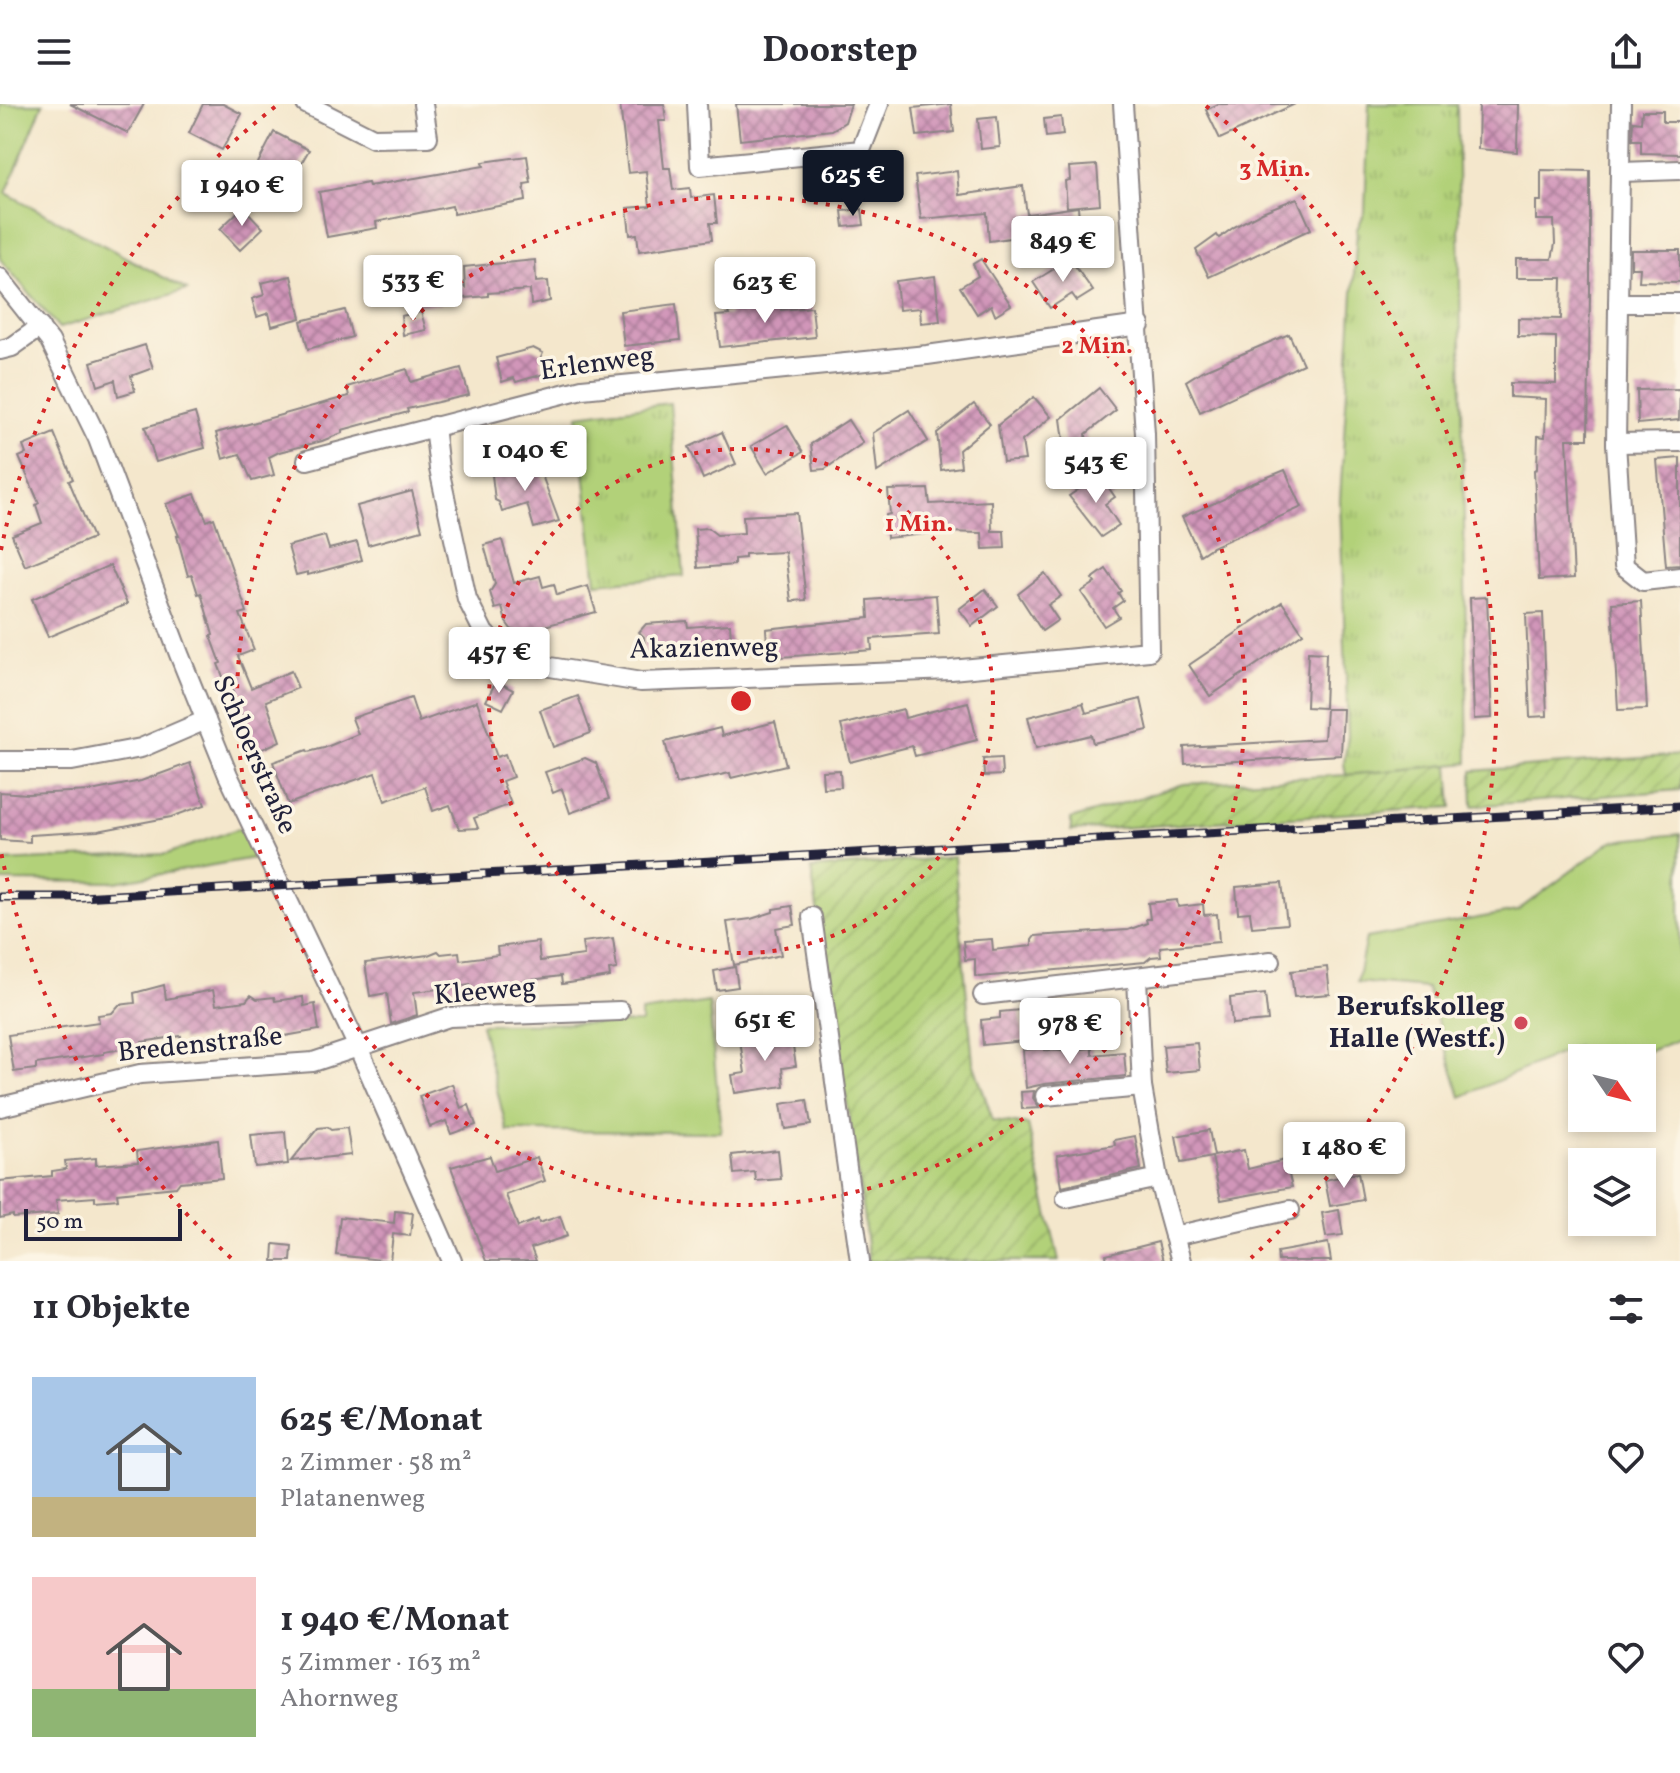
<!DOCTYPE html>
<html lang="de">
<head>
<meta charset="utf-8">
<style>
  :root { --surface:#fff; --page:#f7f7f7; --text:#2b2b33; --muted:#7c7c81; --accent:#111827 }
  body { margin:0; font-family:Vollkorn,serif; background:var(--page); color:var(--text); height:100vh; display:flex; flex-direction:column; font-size:30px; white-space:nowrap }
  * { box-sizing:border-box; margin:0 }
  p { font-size:26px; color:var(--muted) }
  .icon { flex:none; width:44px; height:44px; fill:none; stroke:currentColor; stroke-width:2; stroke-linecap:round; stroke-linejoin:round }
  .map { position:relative; height:1157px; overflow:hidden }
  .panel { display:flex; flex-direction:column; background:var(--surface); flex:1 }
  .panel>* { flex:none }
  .needle { width:52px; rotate:125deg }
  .tools { position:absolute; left:1568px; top:940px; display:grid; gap:16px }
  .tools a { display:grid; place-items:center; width:88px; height:88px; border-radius:0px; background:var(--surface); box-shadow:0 4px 12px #0003; font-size:40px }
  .scale { position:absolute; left:24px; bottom:20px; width:158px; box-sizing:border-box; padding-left:8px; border:4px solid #22223b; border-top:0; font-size:22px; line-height:28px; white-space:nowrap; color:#22223b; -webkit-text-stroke:6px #fcf5e5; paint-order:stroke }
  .price { position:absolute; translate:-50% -68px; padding:0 18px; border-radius:8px; background:#fff; color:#222; font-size:26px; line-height:52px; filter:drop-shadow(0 2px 4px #0008) }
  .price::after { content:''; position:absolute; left:50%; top:48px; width:24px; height:18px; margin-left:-12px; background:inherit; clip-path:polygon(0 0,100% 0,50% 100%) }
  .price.active { background:var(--accent); color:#fff }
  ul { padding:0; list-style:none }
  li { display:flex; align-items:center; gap:24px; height:200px; padding:0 32px }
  li span { display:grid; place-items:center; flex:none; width:224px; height:160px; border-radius:0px; color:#555 }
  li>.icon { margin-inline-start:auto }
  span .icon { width:96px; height:96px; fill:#fffc; stroke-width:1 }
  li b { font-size:34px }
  h2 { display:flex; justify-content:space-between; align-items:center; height:96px; padding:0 32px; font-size:34px }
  header { display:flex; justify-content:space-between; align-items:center; height:104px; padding:0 32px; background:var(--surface); font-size:36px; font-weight:700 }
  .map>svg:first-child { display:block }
  .grass { fill:#b2d179; stroke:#6a7a5a; stroke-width:2 }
  .park { fill:url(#park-tufts); stroke:#6a7a5a; stroke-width:2 }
  .garden { fill:url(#garden-furrows); stroke:#6a7a5a; stroke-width:2 }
  .building { fill:url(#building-cross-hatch) }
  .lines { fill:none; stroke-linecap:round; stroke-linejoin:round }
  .street-casing { stroke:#8b8484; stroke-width:22 }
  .street { stroke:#fff; stroke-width:18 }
  .rail-casing { stroke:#22223b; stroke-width:9 }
  .rail { stroke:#fcf5e5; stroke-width:6; stroke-dasharray:18; stroke-linecap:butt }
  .ring { fill:none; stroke:#d62828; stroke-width:4; stroke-dasharray:4 8 }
  .poi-dot { fill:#d1495b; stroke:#fcf5e5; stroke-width:3 }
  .labels { text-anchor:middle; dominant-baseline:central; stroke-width:7; stroke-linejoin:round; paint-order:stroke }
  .street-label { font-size:28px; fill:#22223b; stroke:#fcf5e5 }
  .poi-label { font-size:28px; font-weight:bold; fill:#22223b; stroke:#fcf5e5; text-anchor:end }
  .centre { fill:#d62828; stroke:#fcf5e5; stroke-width:4 }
  .ring-label { font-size:24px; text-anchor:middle; font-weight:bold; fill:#d62828; stroke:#fcf5e5; stroke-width:7; stroke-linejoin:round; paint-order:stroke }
</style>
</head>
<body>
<header><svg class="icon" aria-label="menu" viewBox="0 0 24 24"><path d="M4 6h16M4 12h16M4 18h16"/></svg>Doorstep<svg class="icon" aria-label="share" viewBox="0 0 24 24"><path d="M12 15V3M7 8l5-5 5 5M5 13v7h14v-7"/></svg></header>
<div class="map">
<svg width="1680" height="1157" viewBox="0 0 1680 1157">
  <defs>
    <pattern id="park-tufts" width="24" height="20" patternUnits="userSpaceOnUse" patternTransform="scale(2)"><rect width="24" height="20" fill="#b2d179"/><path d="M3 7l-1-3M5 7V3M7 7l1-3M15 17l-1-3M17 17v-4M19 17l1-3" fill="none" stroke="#99b36a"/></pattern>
    <pattern id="garden-furrows" width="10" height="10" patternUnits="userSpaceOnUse" patternTransform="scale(2)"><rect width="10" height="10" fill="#b2d179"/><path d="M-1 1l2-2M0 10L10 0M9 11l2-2" fill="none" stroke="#99b36a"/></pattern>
    <pattern id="building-cross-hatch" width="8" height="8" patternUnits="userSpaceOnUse" patternTransform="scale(2)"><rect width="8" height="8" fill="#d196b9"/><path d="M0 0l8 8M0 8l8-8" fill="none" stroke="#a97a98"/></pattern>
  </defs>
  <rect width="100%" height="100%" fill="#fcf5e5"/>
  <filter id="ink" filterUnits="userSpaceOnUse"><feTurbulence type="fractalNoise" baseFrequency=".0125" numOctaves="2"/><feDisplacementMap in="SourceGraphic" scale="16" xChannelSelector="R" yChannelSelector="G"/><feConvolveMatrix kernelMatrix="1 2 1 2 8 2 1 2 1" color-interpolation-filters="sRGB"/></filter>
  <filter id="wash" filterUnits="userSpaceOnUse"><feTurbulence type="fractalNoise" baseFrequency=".006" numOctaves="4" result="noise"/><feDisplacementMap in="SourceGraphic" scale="32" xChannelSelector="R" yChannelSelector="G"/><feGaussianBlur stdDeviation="1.8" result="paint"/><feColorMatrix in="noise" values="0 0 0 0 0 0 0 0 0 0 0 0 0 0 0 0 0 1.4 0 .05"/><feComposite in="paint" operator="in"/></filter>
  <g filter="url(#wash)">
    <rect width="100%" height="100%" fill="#f4e7cc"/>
    <g class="grass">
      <path d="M0,0H43L6,89L187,186L59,224L0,155Z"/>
      <path d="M240,724L254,754L116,778L0,777V757L167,750Z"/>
      <path d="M1680,730V935L1631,954H1592L1577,942L1461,993L1427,884L1357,878L1366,834L1517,807L1612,737Z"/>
      <path d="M709,898L721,1028L507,1027L481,920L641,919V908Z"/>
    </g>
    <g class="park">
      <path d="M1369,0H1457L1468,659L1346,671L1344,659L1348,632L1340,396L1357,125L1365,108Z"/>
      <path d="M670,299L684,472L596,479L578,311Z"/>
    </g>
    <g class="garden">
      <path d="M1680,651V686L1473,702L1472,667Z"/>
      <path d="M1449,661L1452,703L1071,727V715L1184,680L1346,671Z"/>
      <path d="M954,753L973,958L993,1016L1028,1021L1059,1157H869L859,1077L811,765Z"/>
    </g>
    <g id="blocks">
      <g class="building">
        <path d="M70,0H144L128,29Z"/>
        <path d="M203,0H223L242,10L222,46L189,29Z"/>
        <path d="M620,0H664L666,17H659L664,64H670L673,86L690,84L691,94L714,91L717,119H710L712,136L639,147L637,130L630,131L627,104L650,102L646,67L628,69Z"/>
        <path d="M736,0H851L845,18L832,26L740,36Z"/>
        <path d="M951,0L954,28L917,32L913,4Z"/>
        <path d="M1218,0H1295L1220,35L1206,6Z"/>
        <path d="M1479,0H1518L1517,48L1478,45Z"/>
        <path d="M1642,7H1663V18H1680V50L1641,49V36H1632L1633,17L1641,18Z"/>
        <path d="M997,13L1000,43L981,45L978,15Z"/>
        <path d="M1061,13L1063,31L1046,33L1044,15Z"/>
        <path d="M274,28L309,46L289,80L256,63Z"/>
        <path d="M527,52L531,79L524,80L526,97L454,110L452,102L376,118L377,124L327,133L319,88L368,79L369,82L484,62L483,58Z"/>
        <path d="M1097,61L1100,100L1067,103L1065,77L1070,76L1069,63Z"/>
        <path d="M1541,66L1590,67V184L1588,335H1567L1574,474L1539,476L1534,366L1537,365L1538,332L1545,333L1546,295L1510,293V279L1556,280V233L1518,232V214L1561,215L1562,174H1516V155H1552L1555,140L1554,116H1536V97H1541Z"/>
        <path d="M957,67L959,91L1023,82L1027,110L1078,103L1080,124L989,137L987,109L921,115L915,72Z"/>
        <path d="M1297,94L1311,125L1209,173L1196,146L1217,131L1219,134L1234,123L1262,108Z"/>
        <path d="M243,103L263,124L240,146L220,125Z"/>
        <path d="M862,105L864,121L844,123L842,107Z"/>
        <path d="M1631,146H1680V178L1639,177L1640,164H1631Z"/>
        <path d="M981,155L1011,201L995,211L991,201L977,210L960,183L978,172L973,160Z"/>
        <path d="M1070,155L1093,187L1077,197L1072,190L1050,204L1033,178Z"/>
        <path d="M535,156L536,178L548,177L550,197L531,201L530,186L488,189V192L440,196V200L411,202L408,172L424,171V160L435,159L465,184L464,163Z"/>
        <path d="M291,172L301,214L272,222L269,209L257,213L252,195L264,191L261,179Z"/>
        <path d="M935,172L940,217L921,219L920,204L899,206L896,177Z"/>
        <path d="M780,197L781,206L812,203L815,233L720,243L716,212L729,211L728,208L758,205V199Z"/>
        <path d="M676,200L680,236L624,242L620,207Z"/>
        <path d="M345,206L352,233L308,245L301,217Z"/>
        <path d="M421,208L426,226L403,231L401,212Z"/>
        <path d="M1289,230L1303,260L1200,308L1186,277L1202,267Z"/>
        <path d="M145,241L153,264L131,272L135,287L118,292L115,276L98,282L91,258Z"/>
        <path d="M533,244L543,249L540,256L544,270L516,278L514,274L502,278L496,254Z"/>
        <path d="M461,264L469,291L407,305L408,308L342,326V329L322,337L279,348L269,353L274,371L252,377L240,350L223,355L216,329L349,292L347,283L407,265L411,278Z"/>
        <path d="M1099,284L1116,306L1086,330L1088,348L1066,351L1061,315Z"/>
        <path d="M1680,285L1679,316L1638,320L1637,286Z"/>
        <path d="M1034,293L1051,313L1022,337L1025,356L1003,358L998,321Z"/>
        <path d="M974,300L990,320L959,346L961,363L941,366L937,329Z"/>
        <path d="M909,306L928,337L877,368L873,329Z"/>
        <path d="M195,309L205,344L156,358L145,323Z"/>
        <path d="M848,316L863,339L825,365L814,366L811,340Z"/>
        <path d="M787,321L803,348L767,369L751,342Z"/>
        <path d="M722,328L736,360L703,375L689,343Z"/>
        <path d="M54,329L73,375L69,377L93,434L25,462L12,431L42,419L36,401L39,399L19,353L26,350L23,342Z"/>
        <path d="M1680,354V461L1666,462L1657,356Z"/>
        <path d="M537,358L559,417L534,424L527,400L502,408L499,398L495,396L492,371Z"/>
        <path d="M1285,366L1302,403L1212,443L1200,451L1182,413L1224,395L1236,386Z"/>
        <path d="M1100,371L1115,393L1105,400L1119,421L1101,433L1069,392Z"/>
        <path d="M928,385L930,400L991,397L992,427H1004L1005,444L983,445L982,429L945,428L887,434L886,411L890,410L888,386Z"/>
        <path d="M412,387L422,426L368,441L357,402Z"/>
        <path d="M195,390L207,417L214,414L247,508L240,510L254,546L238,552L251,584L291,567L298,584L266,597L280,637L256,648L229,578L226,580L218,560L221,559L211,532L213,531L201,489L198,490L192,471L188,472L177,432H179L166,400Z"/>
        <path d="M796,409L806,496L791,497L785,448L745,450V454L734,455V461L698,464L695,425L708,424L717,431L744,429L743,412Z"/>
        <path d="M325,432L329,445L357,438L362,456L308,471V468L296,471L288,442Z"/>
        <path d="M502,436L514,479L540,472L543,483L554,480L557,491L588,482L596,508L519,529L511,525L506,518L502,503L495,505L490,488L495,480L484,441Z"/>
        <path d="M110,461L127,500L48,533L32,495Z"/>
        <path d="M1106,465L1121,487L1118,489L1123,497L1113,504L1119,513L1104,522L1081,488L1095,479L1092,475Z"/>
        <path d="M1045,469L1061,492L1048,501L1058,516L1042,527L1018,490Z"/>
        <path d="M985,485L998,502L972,522L959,505Z"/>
        <path d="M936,491L939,530L871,535L872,546L768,554L766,525L869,514L868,496Z"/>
        <path d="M1487,493L1492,614L1474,615L1470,494Z"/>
        <path d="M1641,497L1647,605L1618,606L1612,499Z"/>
        <path d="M1282,498L1303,529L1210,592L1189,561Z"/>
        <path d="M1543,509L1547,612L1530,613L1526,510Z"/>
        <path d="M687,517L688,523L730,520L732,550L700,552L690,551V547L645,550L644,533L639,528L646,520Z"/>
        <path d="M1308,548L1326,549L1324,604L1306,603Z"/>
        <path d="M496,577L513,586L503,605L486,597Z"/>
        <path d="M578,592L591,629L553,643L540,606Z"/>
        <path d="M411,594L419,618L477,597L497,653L505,650L513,673L502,677L511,700L474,714L478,724L459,725L450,701L433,707L425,683L385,697L375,669L288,700L273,658L307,646L308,648L324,644L358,630L352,614Z"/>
        <path d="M1141,595L1148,626L1093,639L1091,631L1036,644L1028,613L1083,599L1086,609Z"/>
        <path d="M968,598L977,636L915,652L912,642L850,658L841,621L903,605L905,614Z"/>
        <path d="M1326,605H1343L1341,651L1185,660L1184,643L1324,635Z"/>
        <path d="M775,618L786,661L731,674L730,669L676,680L665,638L720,624L722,632Z"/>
        <path d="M585,654L596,659L609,695L570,709L562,685L553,689L545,668Z"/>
        <path d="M1001,654L1002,671L984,672L983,655Z"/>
        <path d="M190,659L205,701L171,713L98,727L30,731V738L0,736V688L28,690L91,687L141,677Z"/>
        <path d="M840,666L841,683L823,684L822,667Z"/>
        <path d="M1282,779L1287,820L1252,823L1250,808L1238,809L1236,783Z"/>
        <path d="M1177,796L1178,803L1203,800L1204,811L1217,810L1219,838L1160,843L1161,852L1151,853L1145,858L980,873L975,872V855L965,856L963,837L992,835L993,846L1032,842V836L1035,832L1128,826L1147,819L1146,815H1150L1148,799Z"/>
        <path d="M792,802L795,821L776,824L781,851L734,861L727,818L751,815L773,808V805Z"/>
        <path d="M613,834L617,865L609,866L610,873L562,880L561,872L487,882V887L471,889L470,881L414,888L417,911L391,920L387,889L370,892L365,859L428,851L438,847L441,850L459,848L460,856L498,851L497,843L538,838L540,857L584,851L582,838Z"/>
        <path d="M735,863L738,883L717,886L714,867Z"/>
        <path d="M1327,863L1330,890L1294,893L1291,867Z"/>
        <path d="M164,881L166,895L213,886L216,901L246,897L251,891L257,895L274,893L275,897L303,893L304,902L315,900L319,926L279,933L278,928L238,934V932L220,935L219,931L182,937L181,932L142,938L139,942L104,948V950L36,960V965L14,968L8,931L99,918L98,911L112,909L119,901L135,899L134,889Z"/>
        <path d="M1265,890L1268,917L1232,920L1230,894Z"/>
        <path d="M1020,906L1024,937L983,941L981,916L1000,914V908Z"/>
        <path d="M791,930L796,962L782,964L784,982L735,989L732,971L745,969L740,937Z"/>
        <path d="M1197,939L1200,966L1166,969L1163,942Z"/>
        <path d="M1045,944V946L1062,947L1092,944V951L1124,948L1126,972L1044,980L1026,984L1023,946Z"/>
        <path d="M452,980L461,1004L469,1001L476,1021L451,1030L446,1017L430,1023L419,992Z"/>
        <path d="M1034,987L1033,994L1040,1004L1022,1005L1021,988Z"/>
        <path d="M807,996L811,1021L785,1025L781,1000Z"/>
        <path d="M327,1023L331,1026L347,1024L351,1051L291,1057L318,1024Z"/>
        <path d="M1209,1026L1214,1052L1244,1046L1248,1065L1285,1056L1292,1083L1221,1096L1212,1053L1181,1059L1176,1032Z"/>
        <path d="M285,1028L288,1060L255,1063L251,1031Z"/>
        <path d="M1135,1032L1141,1065L1062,1083L1057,1051L1115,1041L1114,1036Z"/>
        <path d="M218,1036L222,1074L180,1078L176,1083L117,1089L118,1095L95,1097V1093L56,1096L58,1110L13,1114V1111L0,1114V1077L52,1072V1067L66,1065L65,1057L96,1054V1061L138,1058L137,1047Z"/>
        <path d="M778,1046L781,1075L756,1077L755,1068L734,1070L732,1051Z"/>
        <path d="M490,1052L495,1067L537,1053L545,1077L506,1091L518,1123L538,1115L539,1119L560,1112L567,1132L531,1144L536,1157H486L451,1063Z"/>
        <path d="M1358,1069L1363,1096L1330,1102L1325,1076Z"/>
        <path d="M1339,1106L1343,1131L1326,1133L1322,1109Z"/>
        <path d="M395,1107L413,1109L410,1132L393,1130L390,1157L336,1151L340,1113L394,1119Z"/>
        <path d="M1158,1138L1163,1157H1107L1106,1151Z"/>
        <path d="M1328,1139L1331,1157H1278L1277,1148Z"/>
        <path d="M274,1140L292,1142L291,1157H273Z"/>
      </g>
    </g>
  </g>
  <g filter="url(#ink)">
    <use href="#blocks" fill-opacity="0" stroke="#8b8484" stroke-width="2"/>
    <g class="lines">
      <defs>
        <g id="street">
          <path d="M306,0L373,34L428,33L423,0"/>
          <path d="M697,0L700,62L861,46L879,0"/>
          <path d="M1621,0L1616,339L1624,462L1643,477L1680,473"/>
          <path d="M1621,68L1680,66"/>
          <path d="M0,174L50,237L98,335L179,550L228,671L358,943L452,1157"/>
          <path d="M1618,199H1680"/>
          <path d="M0,246L12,243L40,223"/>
          <path d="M434,322L439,365L467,495L484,529L503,547L532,560L641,578L951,566L1149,547L1145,330L1123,0"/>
          <path d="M1616,339L1680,338"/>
          <path d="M307,356L582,285L927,251L1140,221"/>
          <path d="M0,657H72L141,644L206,616"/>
          <path d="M812,813L860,1157"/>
          <path d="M1137,874L1142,983L1158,1074L1181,1157"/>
          <path d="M983,891L1271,857"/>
          <path d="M1045,992L1142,983"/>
          <path d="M0,1003L140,970L313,958L449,913L620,907"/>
          <path d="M1066,1094L1158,1074"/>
          <path d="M1174,1132L1290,1106"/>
        </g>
      </defs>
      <use href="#street" class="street-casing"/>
      <use href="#street" class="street"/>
      <defs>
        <path id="rail" d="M0,793H81L1680,702"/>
      </defs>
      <use href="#rail" class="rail-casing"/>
      <use href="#rail" class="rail"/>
    </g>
  </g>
  <g class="ring">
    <circle cx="741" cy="597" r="252"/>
    <circle cx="741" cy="597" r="504"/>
    <path d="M231 1154A755 755 0 0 1 1 748M1 446A755 755 0 0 1 276 2M1206 2A755 755 0 0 1 1251 1154"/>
  </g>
  <circle class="poi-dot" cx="1521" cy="919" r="8"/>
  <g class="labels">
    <g class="street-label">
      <text transform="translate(597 260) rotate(-8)">Erlenweg</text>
      <text transform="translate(704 545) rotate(-1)">Akazienweg</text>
      <text transform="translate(254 651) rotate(66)">Schloerstraße</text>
      <text transform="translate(485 888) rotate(-5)">Kleeweg</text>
      <text transform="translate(200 941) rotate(-6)">Bredenstraße</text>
    </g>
    <g class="poi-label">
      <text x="1505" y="903">Berufskolleg<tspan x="1505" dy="32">Halle (Westf.)</tspan></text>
    </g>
  </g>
  <circle cx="741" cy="597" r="12" class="centre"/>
  <g class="ring-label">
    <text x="1275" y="72">3 Min.</text>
    <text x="1097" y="249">2 Min.</text>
    <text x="919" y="427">1 Min.</text>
  </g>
</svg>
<div class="tools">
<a><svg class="needle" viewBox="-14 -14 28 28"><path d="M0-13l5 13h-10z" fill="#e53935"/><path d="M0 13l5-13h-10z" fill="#7c7c81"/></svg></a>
<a><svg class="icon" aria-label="layers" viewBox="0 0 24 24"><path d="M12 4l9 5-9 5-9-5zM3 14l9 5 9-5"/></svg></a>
</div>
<div class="scale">50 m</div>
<b class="price active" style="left:853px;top:114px">625 €</b>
<b class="price" style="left:242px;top:124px">1 940 €</b>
<b class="price" style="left:1063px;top:180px">849 €</b>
<b class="price" style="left:413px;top:219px">533 €</b>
<b class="price" style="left:765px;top:221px">623 €</b>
<b class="price" style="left:525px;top:389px">1 040 €</b>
<b class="price" style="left:1096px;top:401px">543 €</b>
<b class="price" style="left:499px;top:591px">457 €</b>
<b class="price" style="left:765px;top:959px">651 €</b>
<b class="price" style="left:1070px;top:962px">978 €</b>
<b class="price" style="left:1344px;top:1086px">1 480 €</b>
</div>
<section class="panel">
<h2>11 Objekte<svg class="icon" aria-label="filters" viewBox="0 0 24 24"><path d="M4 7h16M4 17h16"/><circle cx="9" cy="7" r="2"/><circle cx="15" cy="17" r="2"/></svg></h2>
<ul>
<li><span style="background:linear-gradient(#a9c7e8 75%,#c2b280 0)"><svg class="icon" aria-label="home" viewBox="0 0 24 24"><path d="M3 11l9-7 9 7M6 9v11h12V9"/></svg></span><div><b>625 €/Monat</b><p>2 Zimmer · 58 m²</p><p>Platanenweg</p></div><svg class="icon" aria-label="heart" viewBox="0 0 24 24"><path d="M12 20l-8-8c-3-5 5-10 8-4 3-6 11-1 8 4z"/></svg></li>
<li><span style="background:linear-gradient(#f6c9c9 70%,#8fb573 0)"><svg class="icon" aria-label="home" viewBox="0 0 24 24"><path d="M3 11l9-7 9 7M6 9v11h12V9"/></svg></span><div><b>1 940 €/Monat</b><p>5 Zimmer · 163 m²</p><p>Ahornweg</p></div><svg class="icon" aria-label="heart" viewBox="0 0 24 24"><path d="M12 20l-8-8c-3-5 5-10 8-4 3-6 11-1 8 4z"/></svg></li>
</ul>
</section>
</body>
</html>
